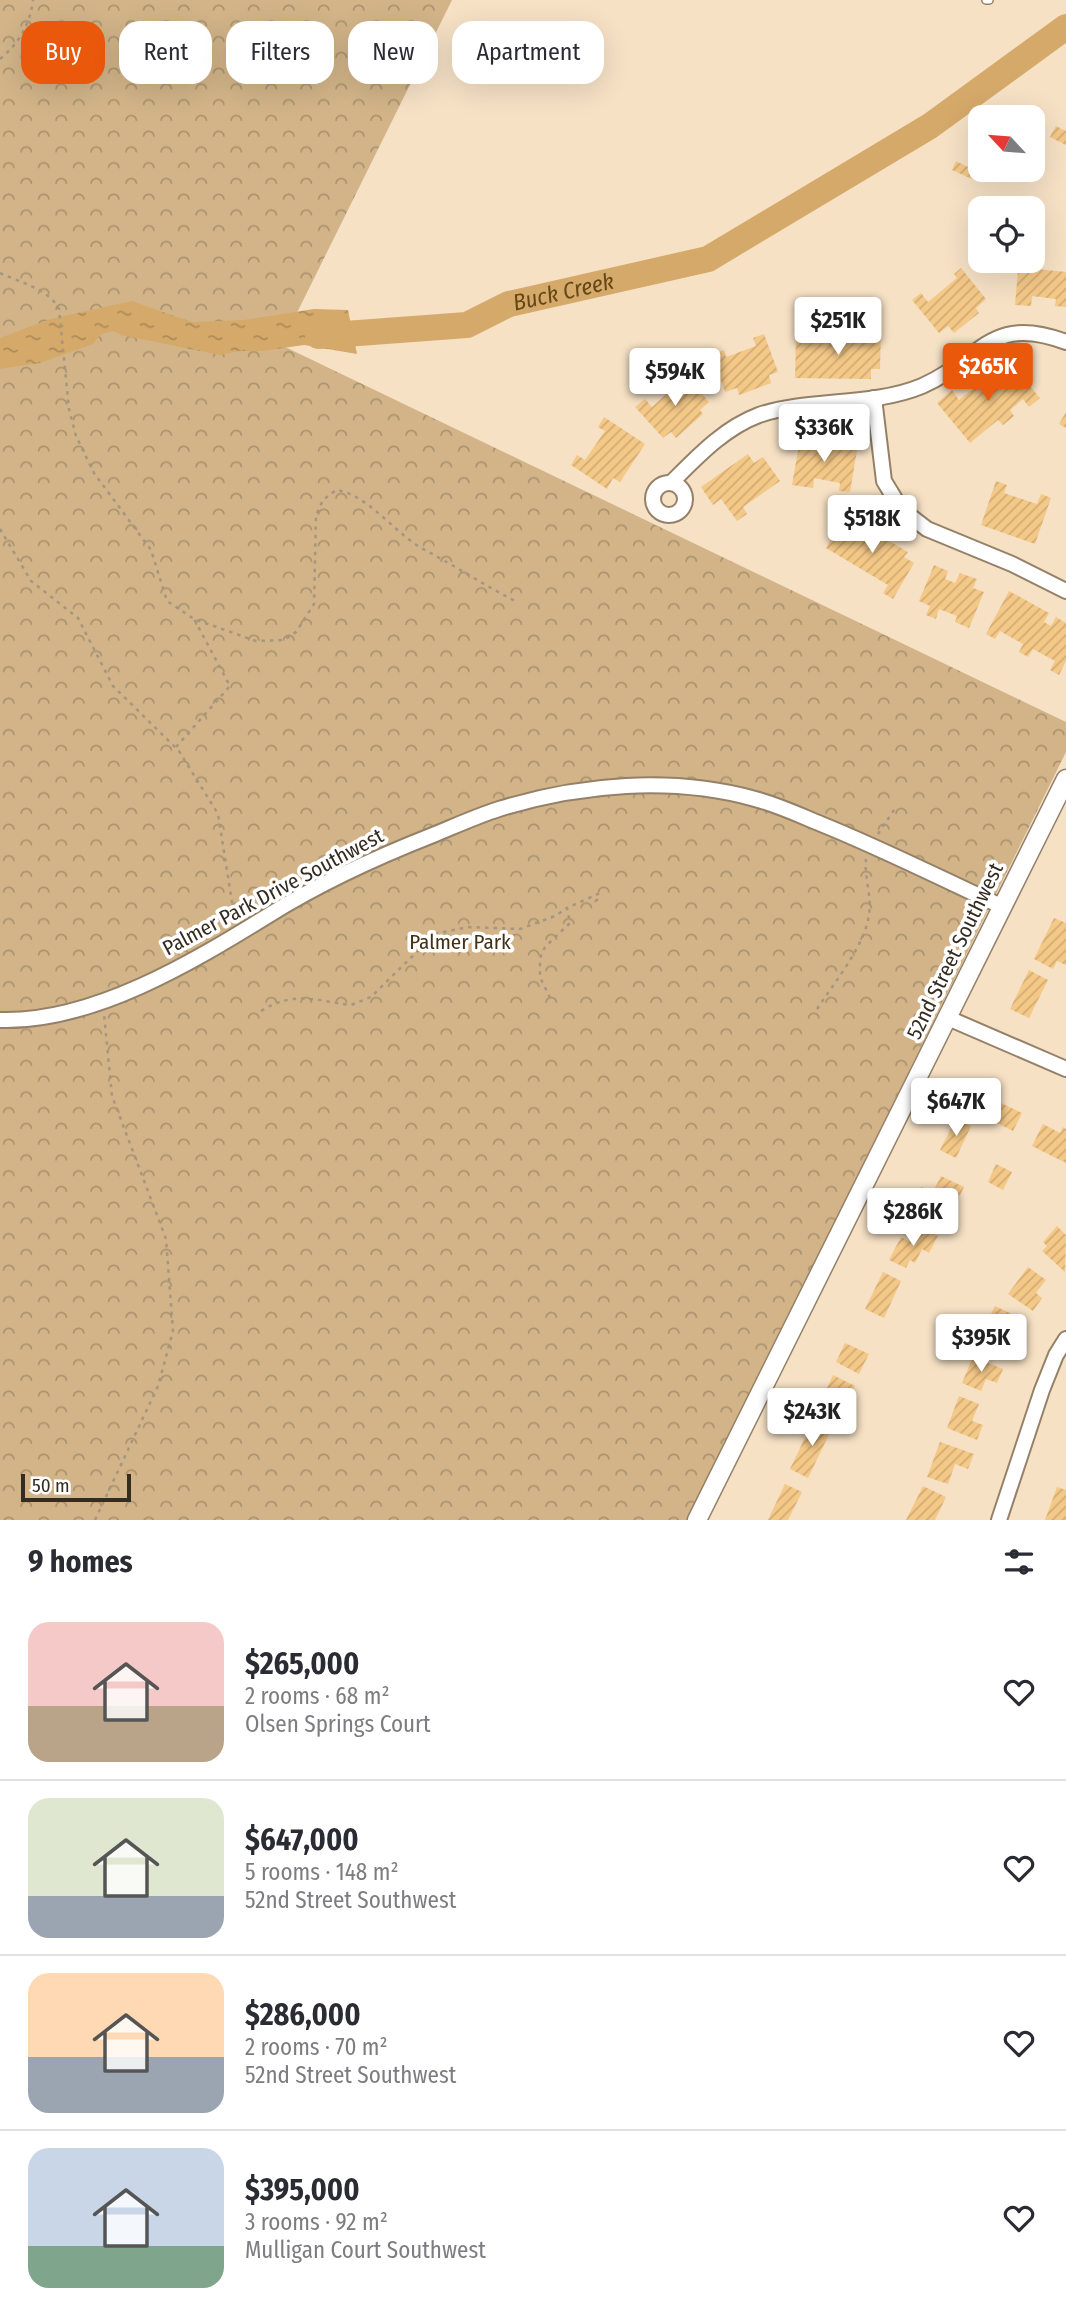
<!DOCTYPE html>
<html lang="en">
<head>
<meta charset="utf-8">
<style>
  :root { --surface:#fff; --page:#f2f2f3; --text:#2b2b33; --muted:#7c7c81; --line:#e1e1e2; --accent:#ea580c }
  body { margin:0; font-family:"Fira Sans Condensed",sans-serif; background:var(--page); color:var(--text); height:100vh; display:flex; flex-direction:column; font-size:26px; white-space:nowrap }
  * { box-sizing:border-box; margin:0 }
  p { font-size:23px; color:var(--muted) }
  .icon { flex:none; width:38px; height:38px; fill:none; stroke:currentColor; stroke-width:2; stroke-linecap:round; stroke-linejoin:round }
  .map { position:relative; height:1520px; overflow:hidden }
  .side { display:flex; flex-direction:column; background:var(--surface); flex:1 }
  .side>* { flex:none }
  .guide { position:absolute; left:21px; top:21px; width:700px; height:63px; display:flex; gap:14px }
  .needle { width:46px; rotate:296deg }
  .tools { position:absolute; left:968px; top:105px; display:grid; gap:14px }
  .tools a { display:grid; place-items:center; width:77px; height:77px; border-radius:14px; background:var(--surface); box-shadow:0 7px 28px #0002; font-size:35px }
  .scale { position:absolute; left:21px; bottom:18px; width:110px; box-sizing:border-box; padding-left:7px; border:4px solid #342c21; border-top:0; font-size:19px; line-height:24px; white-space:nowrap; color:#342c21; -webkit-text-stroke:5px #fff; paint-order:stroke }
  .price { position:absolute; translate:-50% -60px; padding:0 16px; border-radius:7px; background:#fff; color:#222; font-size:23px; line-height:46px; filter:drop-shadow(0 2px 4px #0008) }
  .price::after { content:''; position:absolute; left:50%; top:42px; width:21px; height:16px; margin-left:-10px; background:inherit; clip-path:polygon(0 0,100% 0,50% 100%) }
  .price.active { background:var(--accent); color:#fff }
  ul { padding:0; list-style:none }
  li { display:flex; align-items:center; gap:21px; height:175px; padding:0 28px }
  li+li { border-top:2px solid var(--line) }
  li span { display:grid; place-items:center; flex:none; width:196px; height:140px; border-radius:21px; color:#555 }
  li>.icon { margin-inline-start:auto }
  span .icon { width:84px; height:84px; fill:#fffc; stroke-width:1 }
  li b { font-size:30px }
  h2 { display:flex; justify-content:space-between; align-items:center; height:84px; padding:0 28px; font-size:30px }
  .pill { padding:0 24px; border-radius:21px; background:var(--surface); box-shadow:0 7px 28px #0002; font-size:24px; line-height:63px }
  .pill.active { background:var(--accent); color:#fff }
  .map>svg:first-child { display:block }
  .park { fill:url(#park-crowns) }
  .water { fill:url(#water-ripples) }
  .lines { fill:none; stroke-linecap:round; stroke-linejoin:round }
  .river { stroke:#d5a96a; stroke-width:26 }
  .building { fill:url(#building-hatch) }
  .service-casing { stroke:#948168; stroke-width:10 }
  .minor-casing { stroke:#948168; stroke-width:18 }
  .tertiary-casing { stroke:#948168; stroke-width:21 }
  .path { stroke:#a69681; stroke-width:2.5; stroke-dasharray:3.5 5; stroke-linecap:butt }
  .service { stroke:#fff; stroke-width:7 }
  .minor { stroke:#fff; stroke-width:14 }
  .tertiary { stroke:#fff; stroke-width:18 }
  .labels { text-anchor:middle; dominant-baseline:central; stroke-width:7; stroke-linejoin:round; paint-order:stroke }
  .street-label { font-size:21px; fill:#342c21; stroke:#fff }
  .park-label { font-size:21px; fill:#443115; stroke:#fff }
  .water-label { font-size:23px; font-style:italic; fill:#654716; stroke:#fff }
</style>
</head>
<body>
<div class="map">
<svg width="1066" height="1520" viewBox="0 0 1066 1520">
  <defs>
    <pattern id="park-crowns" width="20" height="18" patternUnits="userSpaceOnUse" patternTransform="scale(1.75)"><rect width="20" height="18" fill="#d2b488"/><path d="M2 6a3 3 0 1 1 6 0M12 15a3 3 0 1 1 6 0" fill="none" stroke="#ab936f"/></pattern>
    <pattern id="water-ripples" width="26" height="14" patternUnits="userSpaceOnUse" patternTransform="scale(1.75)"><rect width="26" height="14" fill="#d5a96a"/><path d="M2 4q2-2 4 0t4 0M15 11q2-2 4 0t4 0" fill="none" stroke="#ae8a57"/></pattern>
    <pattern id="building-hatch" width="6" height="6" patternUnits="userSpaceOnUse" patternTransform="scale(1.75)"><rect width="6" height="6" fill="#f4c887"/><path d="M-1 1l2-2M0 6l6-6M5 7l2-2" fill="none" stroke="#d2ac74"/></pattern>
  </defs>
  <rect width="100%" height="100%" fill="#f6e1c5"/>
  <path class="park" d="M0,0H452L281,345L1066,722V752L688,1520H0Z"/>
  <path class="water" d="M132,301L191,322L244,320L314,309L348,310L357,354L304,345L262,351H239L220,355L121,335L113,331L101,334L93,344L40,363L0,369V338L50,319Z"/>
  <g class="lines">
    <path class="river" id="s1" d="M318,336L467,325L509,304L708,259L930,126L1066,27"/>
  </g>
  <g class="building">
    <path d="M1056,126L1066,131V145L1050,137Z"/>
    <path d="M956,161L976,171L972,179L952,170Z"/>
    <path d="M1027,261L1038,262L1037,269L1066,272V307L1055,306L1056,299L1032,296L1031,306L1015,305L1018,270L1026,271Z"/>
    <path d="M961,268L986,299L976,308L979,313L954,333L948,326L939,333L912,300L921,293L928,302L957,278L954,274Z"/>
    <path d="M868,329H881L880,369H871V379L795,378L796,334H804V342H824V333H839V339H868Z"/>
    <path d="M764,334L778,372L769,375L771,383L739,395L737,388L725,392L712,355L724,350L726,357L756,346L753,338Z"/>
    <path d="M1001,366L1008,374L1015,368L1040,398L1029,407L1023,399L1010,410L1014,416L1003,425L998,420L970,443L937,403L952,390L959,400L980,383L985,389L991,383L987,378Z"/>
    <path d="M682,371L709,402L700,410L703,414L676,438L671,432L663,438L635,407L645,399L652,407L678,384L674,379Z"/>
    <path d="M1066,412V428L1059,424Z"/>
    <path d="M604,417L645,444L620,482L613,478L607,489L571,465L577,455L585,460L605,431L598,427Z"/>
    <path d="M825,438L842,440L841,448L857,450L850,492L839,491L840,483L814,478L813,488L792,485L800,439L824,443Z"/>
    <path d="M748,454L754,463L763,457L780,481L743,507L747,514L737,521L721,499L713,505L701,487Z"/>
    <path d="M996,481L1007,485L1004,493L1037,504L1041,494L1051,498L1035,544L981,525Z"/>
    <path d="M856,520L871,529L867,537L875,542L879,535L908,552L904,557L914,563L893,599L883,593L888,585L826,548L841,521L852,527Z"/>
    <path d="M934,565L948,571L945,579L955,583L960,573L977,579L973,588L984,592L969,628L955,622L957,616L939,609L936,619L926,615L930,606L919,601Z"/>
    <path d="M1009,591L1049,613L1044,622L1051,626L1056,617L1066,623V661L1059,675L1050,670L1055,661L1033,649L1028,657L1019,652L1023,644L1000,631L995,639L986,634Z"/>
    <path d="M1054,918L1066,923V965L1057,961L1053,969L1034,959Z"/>
    <path d="M1029,970L1048,980L1029,1018L1010,1009Z"/>
    <path d="M969,1088L1022,1113L1013,1131L961,1105Z"/>
    <path d="M956,1119L971,1126L956,1158L940,1150Z"/>
    <path d="M1043,1124L1060,1133L1063,1127L1066,1129V1163L1032,1146Z"/>
    <path d="M996,1164L1012,1172L1003,1190L988,1182Z"/>
    <path d="M941,1176L964,1187L951,1214L938,1208L935,1214L913,1203L921,1187L933,1192Z"/>
    <path d="M1057,1226L1066,1235L1065,1272L1042,1251L1047,1246L1043,1242Z"/>
    <path d="M923,1228L938,1236L929,1253L922,1249L915,1263L910,1260L906,1268L889,1260L901,1237L915,1244Z"/>
    <path d="M1028,1267L1046,1280L1036,1293L1042,1298L1033,1311L1008,1294Z"/>
    <path d="M883,1272L901,1281L884,1318L865,1309Z"/>
    <path d="M995,1306L1014,1315L1006,1332L1016,1337L1009,1351L980,1337Z"/>
    <path d="M845,1343L869,1354L859,1374L836,1362Z"/>
    <path d="M973,1357L1003,1369L997,1383L986,1379L981,1391L962,1383Z"/>
    <path d="M833,1375L855,1386L841,1414L820,1403Z"/>
    <path d="M959,1396L979,1404L972,1421L983,1425L977,1440L947,1428Z"/>
    <path d="M815,1417L833,1426L808,1478L790,1469Z"/>
    <path d="M940,1442L974,1454L968,1469L955,1464L948,1484L927,1477Z"/>
    <path d="M785,1484L802,1492L788,1520H768Z"/>
    <path d="M923,1486L946,1497L935,1520H906Z"/>
    <path d="M1057,1487L1066,1490V1520H1045Z"/>
  </g>
  <g class="lines">
    <defs>
      <path id="service" d="M986,0H989"/>
      <g id="minor">
        <path d="M874,398L884,481L901,509L927,529L1012,564L1066,591"/>
        <path d="M671,483C697,457 724,428 759,415C809,398 872,407 922,386C982,360 989,313 1066,342"/>
        <circle cx="669" cy="499" r="16"/>
        <path d="M948,1018L1066,1069"/>
        <path d="M0,1020C92,1023 193,962 269,915C320,883 377,857 433,835C455,826 477,816 499,809C580,784 672,776 755,799C778,805 799,815 821,824C883,849 942,879 1003,907"/>
        <path d="M999,1520L1042,1390L1056,1355L1066,1339"/>
      </g>
      <path id="tertiary" d="M697,1520L1066,779"/>
    </defs>
    <use href="#service" class="service-casing"/>
    <use href="#minor" class="minor-casing"/>
    <use href="#tertiary" class="tertiary-casing"/>
    <g class="path">
      <path d="M0,59C19,43 30,25 33,0"/>
      <path d="M0,273C19,282 49,289 59,309L69,409L76,436L94,473L151,550L167,601L194,619L256,641L284,640L296,632L314,604L316,515L323,500L336,490C368,494 397,536 425,550C455,566 484,585 515,601"/>
      <path d="M0,529L31,581L78,618L113,686L179,751L218,814L235,921"/>
      <path d="M176,747L230,686L194,619"/>
      <path d="M878,834L896,807"/>
      <path d="M550,998L540,977V958L545,947L570,923L567,908L598,894L599,899L595,901L591,897"/>
      <path d="M817,1009C834,983 866,944 869,914C872,895 864,878 866,859"/>
      <path d="M261,1011C295,990 316,1001 351,1005L371,997L435,934L468,927L520,929L555,916L567,908"/>
      <path d="M95,1520L158,1386L173,1331L166,1239L112,1096L104,1014"/>
    </g>
    <use href="#service" class="service"/>
    <use href="#minor" class="minor"/>
    <use href="#tertiary" class="tertiary"/>
  </g>
  <g class="labels">
    <g class="street-label">
      <text transform="translate(273 892) rotate(-28)">Palmer Park Drive Southwest</text>
      <text transform="translate(955 951) rotate(-64)">52nd Street Southwest</text>
    </g>
    <g class="park-label">
      <text x="460" y="942">Palmer Park</text>
    </g>
    <g class="water-label">
      <text stroke="none"><textPath href="#s1" startOffset="252">Buck Creek</textPath></text>
    </g>
  </g>
</svg>
<div class="tools">
<a><svg class="needle" viewBox="-14 -14 28 28"><path d="M0-13l5 13h-10z" fill="#e53935"/><path d="M0 13l5-13h-10z" fill="#7c7c81"/></svg></a>
<a><svg class="icon" aria-label="locate" viewBox="0 0 24 24"><circle cx="12" cy="12" r="6"/><path d="M12 2v4M12 18v4M2 12h4M18 12h4"/></svg></a>
</div>
<div class="scale">50 m</div>
<b class="price" style="left:838px;top:357px">$251K</b>
<b class="price active" style="left:988px;top:403px">$265K</b>
<b class="price" style="left:675px;top:408px">$594K</b>
<b class="price" style="left:824px;top:464px">$336K</b>
<b class="price" style="left:872px;top:555px">$518K</b>
<b class="price" style="left:956px;top:1138px">$647K</b>
<b class="price" style="left:913px;top:1248px">$286K</b>
<b class="price" style="left:981px;top:1374px">$395K</b>
<b class="price" style="left:812px;top:1448px">$243K</b>
<div class="guide">
<a class="pill active">Buy</a>
<a class="pill">Rent</a>
<a class="pill">Filters</a>
<a class="pill">New</a>
<a class="pill">Apartment</a>
</div>
</div>
<section class="side">
<h2>9 homes<svg class="icon" aria-label="filters" viewBox="0 0 24 24"><path d="M4 7h16M4 17h16"/><circle cx="9" cy="7" r="2"/><circle cx="15" cy="17" r="2"/></svg></h2>
<ul>
<li><span style="background:linear-gradient(#f6c9c9 60%,#b9a48a 0)"><svg class="icon" aria-label="home" viewBox="0 0 24 24"><path d="M3 11l9-7 9 7M6 9v11h12V9"/></svg></span><div><b>$265,000</b><p>2 rooms · 68 m²</p><p>Olsen Springs Court</p></div><svg class="icon" aria-label="heart" viewBox="0 0 24 24"><path d="M12 20l-8-8c-3-5 5-10 8-4 3-6 11-1 8 4z"/></svg></li>
<li><span style="background:linear-gradient(#dfe7d0 70%,#9aa5b1 0)"><svg class="icon" aria-label="home" viewBox="0 0 24 24"><path d="M3 11l9-7 9 7M6 9v11h12V9"/></svg></span><div><b>$647,000</b><p>5 rooms · 148 m²</p><p>52nd Street Southwest</p></div><svg class="icon" aria-label="heart" viewBox="0 0 24 24"><path d="M12 20l-8-8c-3-5 5-10 8-4 3-6 11-1 8 4z"/></svg></li>
<li><span style="background:linear-gradient(#ffd9b3 60%,#9aa5b1 0)"><svg class="icon" aria-label="home" viewBox="0 0 24 24"><path d="M3 11l9-7 9 7M6 9v11h12V9"/></svg></span><div><b>$286,000</b><p>2 rooms · 70 m²</p><p>52nd Street Southwest</p></div><svg class="icon" aria-label="heart" viewBox="0 0 24 24"><path d="M12 20l-8-8c-3-5 5-10 8-4 3-6 11-1 8 4z"/></svg></li>
<li><span style="background:linear-gradient(#c9d6e8 70%,#7fa58c 0)"><svg class="icon" aria-label="home" viewBox="0 0 24 24"><path d="M3 11l9-7 9 7M6 9v11h12V9"/></svg></span><div><b>$395,000</b><p>3 rooms · 92 m²</p><p>Mulligan Court Southwest</p></div><svg class="icon" aria-label="heart" viewBox="0 0 24 24"><path d="M12 20l-8-8c-3-5 5-10 8-4 3-6 11-1 8 4z"/></svg></li>
</ul>
</section>
</body>
</html>
